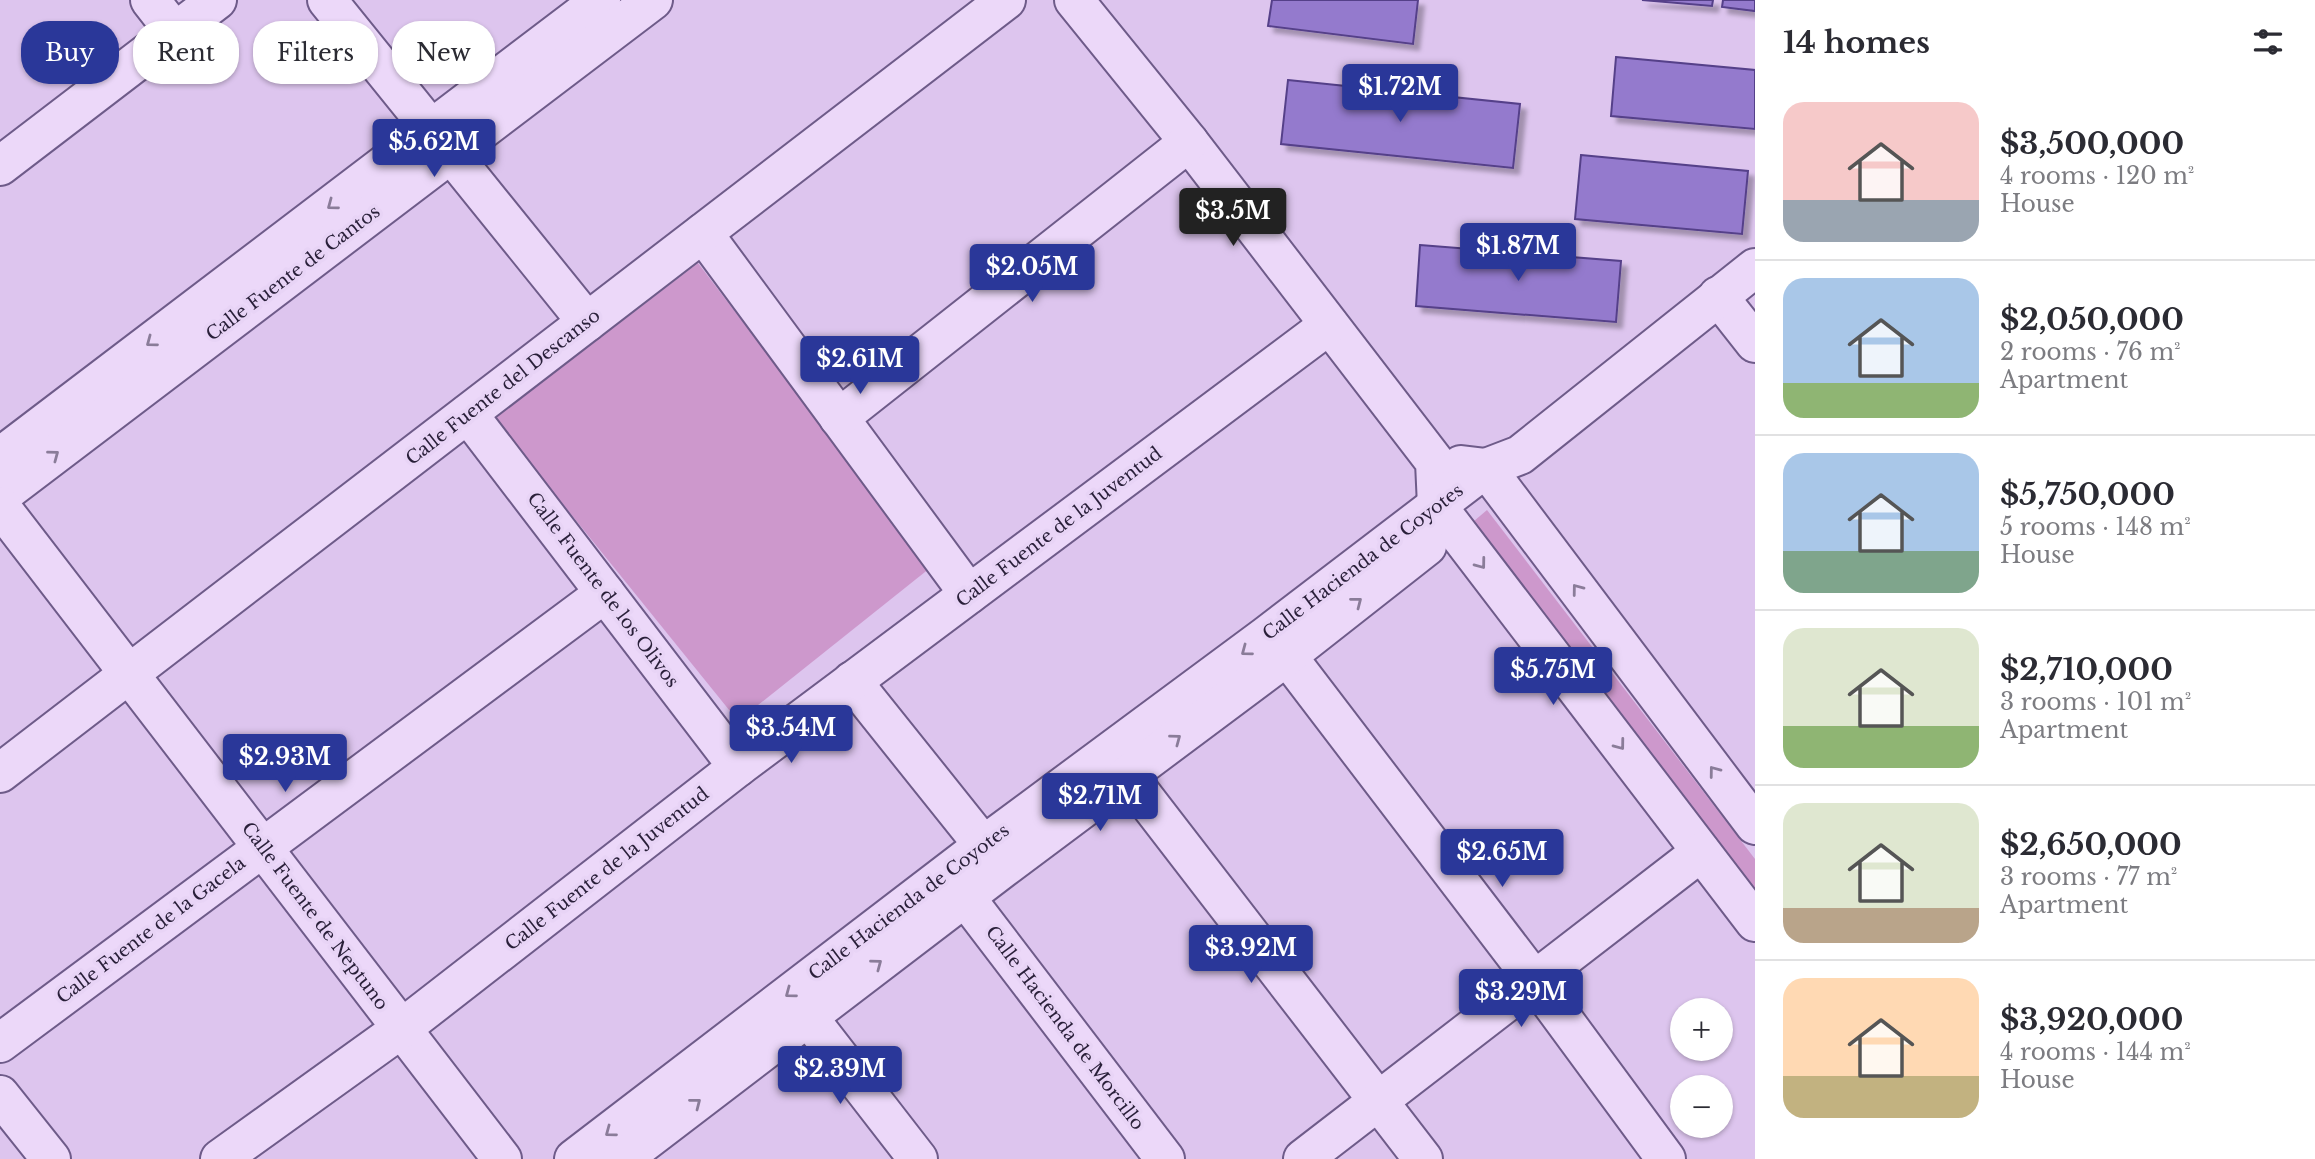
<!DOCTYPE html>
<html lang="en">
<head>
<meta charset="utf-8">
<style>
  :root { --surface:#fff; --page:#f2f2f3; --text:#2b2b33; --muted:#7c7c81; --line:#e1e1e2; --accent:#2a3799 }
  body { margin:0; font-family:"Libre Baskerville",serif; background:var(--page); color:var(--text); height:100vh; display:flex; flex-direction:column; font-size:26px; white-space:nowrap }
  * { box-sizing:border-box; margin:0 }
  p { font-size:23px; color:var(--muted) }
  .icon { flex:none; width:38px; height:38px; fill:none; stroke:currentColor; stroke-width:2; stroke-linecap:round; stroke-linejoin:round }
  .map { position:relative; flex:1; overflow:hidden }
  .panel { display:flex; flex-direction:column; background:var(--surface); width:560px }
  .panel>* { flex:none }
  .hud { position:absolute; left:21px; top:21px; width:665px; height:63px; display:flex; gap:14px }
  .tools { position:absolute; left:1670px; top:998px; display:grid; gap:14px }
  .tools a { display:grid; place-items:center; width:63px; height:63px; border-radius:50%; background:var(--surface); box-shadow:0 2px 5px #0004; font-size:35px }
  .price { position:absolute; translate:-50% -60px; padding:0 16px; border-radius:7px; background:var(--accent); color:#fff; font-size:23px; line-height:46px; filter:drop-shadow(0 2px 4px #0008) }
  .price::after { content:''; position:absolute; left:50%; top:42px; width:21px; height:16px; margin-left:-10px; background:inherit; clip-path:polygon(0 0,100% 0,50% 100%) }
  .price.current { background:#222; color:#fff }
  ul { padding:0; list-style:none }
  li { display:flex; align-items:center; gap:21px; height:175px; padding:0 28px }
  li+li { border-top:2px solid var(--line) }
  li span { display:grid; place-items:center; flex:none; width:196px; height:140px; border-radius:21px; color:#555 }
  li>.icon { margin-inline-start:auto }
  span .icon { width:84px; height:84px; fill:#fffc; stroke-width:1 }
  li b { font-size:30px }
  h2 { display:flex; justify-content:space-between; align-items:center; height:84px; padding:0 28px; font-size:30px }
  .chip { padding:0 24px; border-radius:28px; background:var(--surface); box-shadow:0 2px 5px #0004; font-size:24px; line-height:63px }
  .chip.current { background:var(--accent); color:#fff }
  main { display:flex; flex:1; min-height:0 }
  .map>svg:first-child { display:block }
  .green { fill:#cd98cc }
  .building { fill:#947acd; stroke:#554089; stroke-width:2; filter:url(#shadow) }
  .lines { fill:none; stroke-linecap:round; stroke-linejoin:round }
  .minor-casing { stroke:#6e5b89; stroke-width:42 }
  .minor { stroke:#ecd8f9; stroke-width:38 }
  .oneway { stroke:#8a7c99 }
  .labels { text-anchor:middle; dominant-baseline:central; stroke-width:7; stroke-linejoin:round; paint-order:stroke }
  .street-label { font-size:18px; fill:#291f39; stroke:#e8d4f6 }
</style>
</head>
<body>
<main>
<div class="map">
<svg width="1755" height="1159" viewBox="0 0 1755 1159">
  <defs>
    <filter id="shadow"><feDropShadow dx="6" dy="6" stdDeviation="2" flood-color="#0004"/></filter>
  </defs>
  <rect width="100%" height="100%" fill="#ddc5ee"/>
  <g class="green">
    <path d="M698,263L930,568L738,721L494,419Z"/>
    <path d="M1487,510L1755,859V903L1467,527Z"/>
  </g>
  <g class="building">
    <path d="M1272,0H1418L1413,44L1268,26Z"/>
    <path d="M1642,0H1713L1712,6Z"/>
    <path d="M1723,0H1755V11L1722,7Z"/>
    <path d="M1616,57L1755,70V129L1611,116Z"/>
    <path d="M1288,80L1520,104L1513,168L1281,144Z"/>
    <path d="M1581,155L1748,171L1742,234L1575,219Z"/>
    <path d="M1420,245L1621,261L1616,322L1416,306Z"/>
  </g>
  <g class="lines">
    <defs>
      <g id="minor">
        <path d="M150,0L175,32"/>
        <path d="M327,0L587,322"/>
        <path d="M1074,0L1189,142L1435,462L1437,506L1755,922"/>
        <path d="M0,166L217,0"/>
        <path d="M703,233L969,594"/>
        <path d="M1718,296L1755,343"/>
        <path d="M468,414L738,767"/>
        <path d="M839,418L1189,142"/>
        <path d="M0,457L601,0"/>
        <path d="M1461,465L1486,468L1755,825"/>
        <path d="M0,496L653,0"/>
        <path d="M0,506L502,1159"/>
        <path d="M1287,656L1535,981L1666,1159"/>
        <path d="M852,681L1000,866"/>
        <path d="M0,773L1006,0"/>
        <path d="M1127,775L1423,1159"/>
        <path d="M965,897L1165,1159"/>
        <path d="M808,1017L918,1159"/>
        <path d="M0,1043L605,593"/>
        <path d="M0,1095L51,1159"/>
        <path d="M220,1159L401,1029L738,767L1329,325"/>
        <path d="M574,1159L984,845L1266,636L1486,468L1520,455L1755,268"/>
        <path d="M622,1159L1002,869L1287,656L1427,546"/>
        <path d="M1303,1159L1701,852"/>
      </g>
    </defs>
    <use href="#minor" class="minor-casing"/>
    <use href="#minor" class="minor"/>
  </g>
  <defs><path id="oneway-chevron" d="M-2-3.5L2.5 0L-2 3.5" fill="none" stroke-width="1.6" stroke-linecap="round" stroke-linejoin="round" transform="scale(1.75)"/></defs>
  <g class="oneway">
    <use href="#oneway-chevron" transform="translate(332 205) rotate(143)"/>
    <use href="#oneway-chevron" transform="translate(151 342) rotate(143)"/>
    <use href="#oneway-chevron" transform="translate(54 455) rotate(-37)"/>
    <use href="#oneway-chevron" transform="translate(1481 564) rotate(53)"/>
    <use href="#oneway-chevron" transform="translate(1577 589) rotate(-127)"/>
    <use href="#oneway-chevron" transform="translate(1357 602) rotate(-38)"/>
    <use href="#oneway-chevron" transform="translate(1246 651) rotate(143)"/>
    <use href="#oneway-chevron" transform="translate(1176 739) rotate(-37)"/>
    <use href="#oneway-chevron" transform="translate(1620 745) rotate(53)"/>
    <use href="#oneway-chevron" transform="translate(1714 771) rotate(-127)"/>
    <use href="#oneway-chevron" transform="translate(877 964) rotate(-37)"/>
    <use href="#oneway-chevron" transform="translate(790 993) rotate(143)"/>
    <use href="#oneway-chevron" transform="translate(696 1103) rotate(-38)"/>
    <use href="#oneway-chevron" transform="translate(610 1132) rotate(143)"/>
  </g>
  <g class="labels">
    <g class="street-label">
      <text transform="translate(293 273) rotate(-37)">Calle Fuente de Cantos</text>
      <text transform="translate(503 387) rotate(-38)">Calle Fuente del Descanso</text>
      <text transform="translate(1059 527) rotate(-37)">Calle Fuente de la Juventud</text>
      <text transform="translate(1363 562) rotate(-37)">Calle Hacienda de Coyotes</text>
      <text transform="translate(603 590) rotate(53)">Calle Fuente de los Olivos</text>
      <text transform="translate(607 869) rotate(-38)">Calle Fuente de la Juventud</text>
      <text transform="translate(909 902) rotate(-37)">Calle Hacienda de Coyotes</text>
      <text transform="translate(315 916) rotate(53)">Calle Fuente de Neptuno</text>
      <text transform="translate(151 930) rotate(-37)">Calle Fuente de la Gacela</text>
      <text transform="translate(1065 1028) rotate(53)">Calle Hacienda de Morcillo</text>
    </g>
  </g>
</svg>
<div class="tools">
<a>+</a>
<a>−</a>
</div>
<b class="price" style="left:1400px;top:124px">$1.72M</b>
<b class="price" style="left:434px;top:179px">$5.62M</b>
<b class="price current" style="left:1233px;top:248px">$3.5M</b>
<b class="price" style="left:1518px;top:283px">$1.87M</b>
<b class="price" style="left:1032px;top:304px">$2.05M</b>
<b class="price" style="left:860px;top:396px">$2.61M</b>
<b class="price" style="left:1553px;top:707px">$5.75M</b>
<b class="price" style="left:791px;top:765px">$3.54M</b>
<b class="price" style="left:285px;top:794px">$2.93M</b>
<b class="price" style="left:1100px;top:833px">$2.71M</b>
<b class="price" style="left:1502px;top:889px">$2.65M</b>
<b class="price" style="left:1251px;top:985px">$3.92M</b>
<b class="price" style="left:1521px;top:1029px">$3.29M</b>
<b class="price" style="left:840px;top:1106px">$2.39M</b>
<div class="hud">
<a class="chip current">Buy</a>
<a class="chip">Rent</a>
<a class="chip">Filters</a>
<a class="chip">New</a>
</div>
</div>
<section class="panel">
<h2>14 homes<svg class="icon" aria-label="filters" viewBox="0 0 24 24"><path d="M4 7h16M4 17h16"/><circle cx="9" cy="7" r="2"/><circle cx="15" cy="17" r="2"/></svg></h2>
<ul>
<li><span style="background:linear-gradient(#f6c9c9 70%,#9aa5b1 0)"><svg class="icon" aria-label="home" viewBox="0 0 24 24"><path d="M3 11l9-7 9 7M6 9v11h12V9"/></svg></span><div><b>$3,500,000</b><p>4 rooms · 120 m²</p><p>House</p></div></li>
<li><span style="background:linear-gradient(#a9c7e8 75%,#8fb573 0)"><svg class="icon" aria-label="home" viewBox="0 0 24 24"><path d="M3 11l9-7 9 7M6 9v11h12V9"/></svg></span><div><b>$2,050,000</b><p>2 rooms · 76 m²</p><p>Apartment</p></div></li>
<li><span style="background:linear-gradient(#a9c7e8 70%,#7fa58c 0)"><svg class="icon" aria-label="home" viewBox="0 0 24 24"><path d="M3 11l9-7 9 7M6 9v11h12V9"/></svg></span><div><b>$5,750,000</b><p>5 rooms · 148 m²</p><p>House</p></div></li>
<li><span style="background:linear-gradient(#dfe7d0 70%,#8fb573 0)"><svg class="icon" aria-label="home" viewBox="0 0 24 24"><path d="M3 11l9-7 9 7M6 9v11h12V9"/></svg></span><div><b>$2,710,000</b><p>3 rooms · 101 m²</p><p>Apartment</p></div></li>
<li><span style="background:linear-gradient(#dfe7d0 75%,#b9a48a 0)"><svg class="icon" aria-label="home" viewBox="0 0 24 24"><path d="M3 11l9-7 9 7M6 9v11h12V9"/></svg></span><div><b>$2,650,000</b><p>3 rooms · 77 m²</p><p>Apartment</p></div></li>
<li><span style="background:linear-gradient(#ffd9b3 70%,#c2b280 0)"><svg class="icon" aria-label="home" viewBox="0 0 24 24"><path d="M3 11l9-7 9 7M6 9v11h12V9"/></svg></span><div><b>$3,920,000</b><p>4 rooms · 144 m²</p><p>House</p></div></li>
</ul>
</section>
</main>
</body>
</html>
